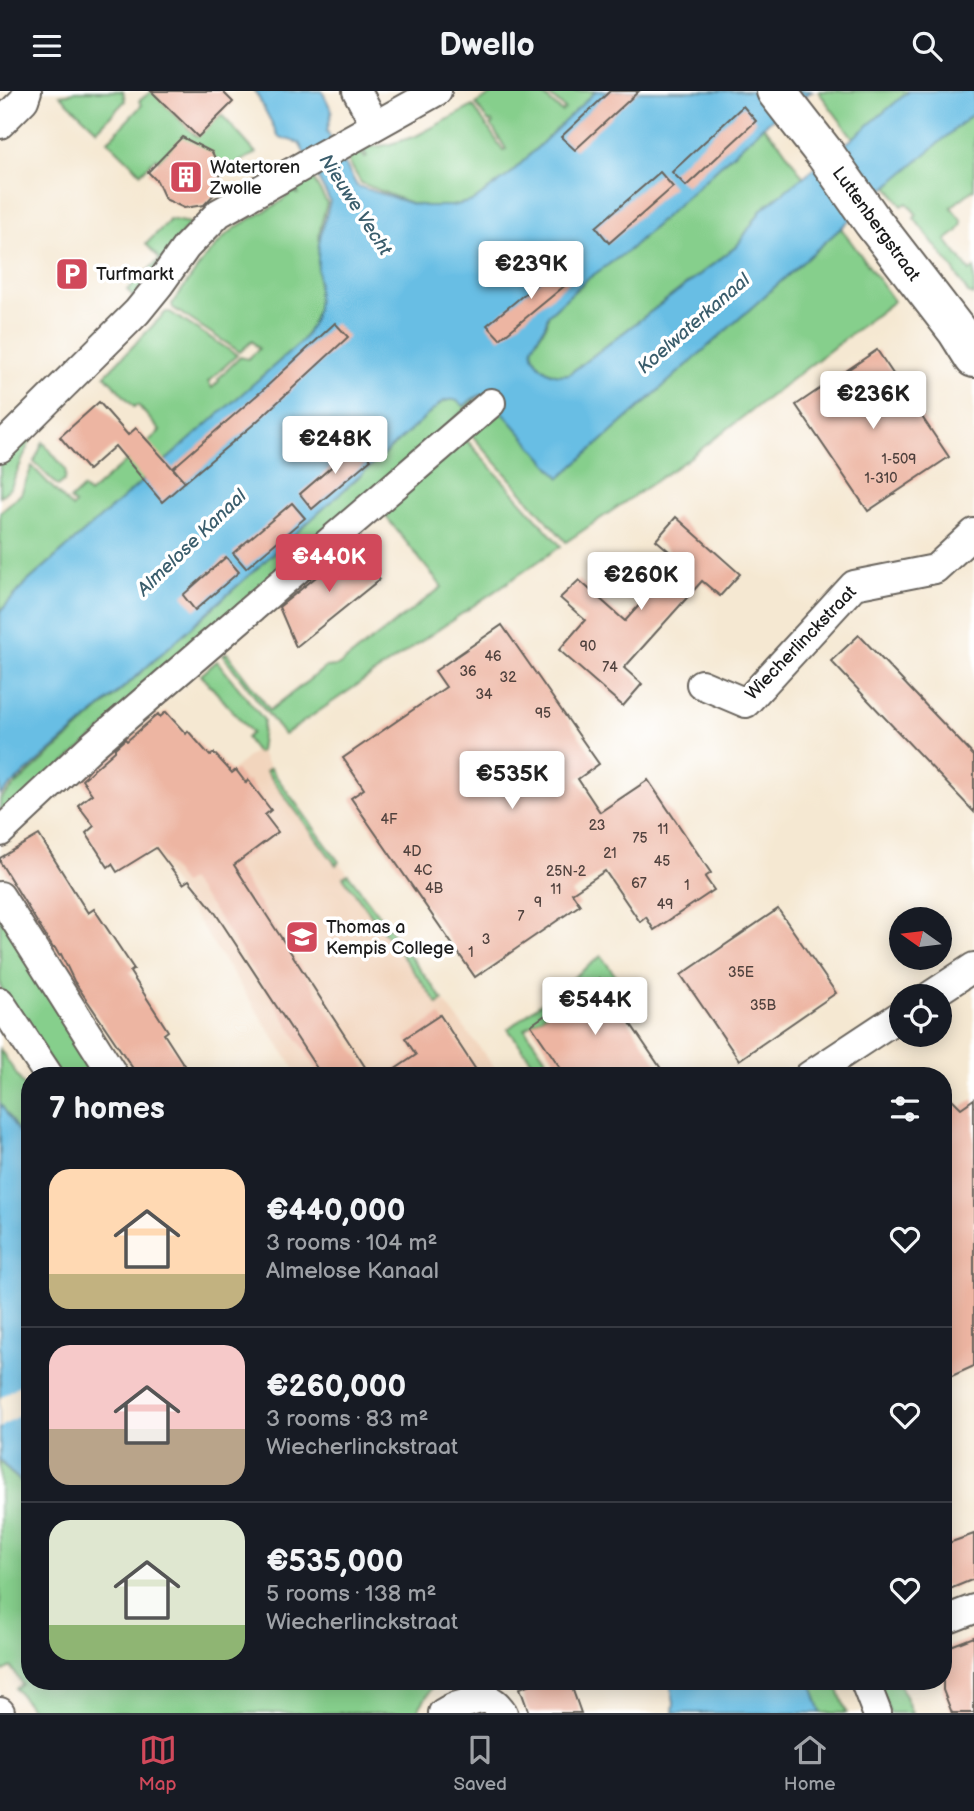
<!DOCTYPE html>
<html lang="en">
<head>
<meta charset="utf-8">
<style>
  :root { --surface:#171b24; --page:#20242c; --text:#f1f3f6; --muted:#9ea1a6; --line:#363941; --accent:#d1495b }
  body { margin:0; font-family:"Balsamiq Sans",sans-serif; background:var(--page); color:var(--text); height:100vh; display:flex; flex-direction:column; font-size:26px; white-space:nowrap }
  * { box-sizing:border-box; margin:0 }
  p { font-size:23px; color:var(--muted) }
  .icon { flex:none; width:38px; height:38px; fill:none; stroke:currentColor; stroke-width:2; stroke-linecap:round; stroke-linejoin:round }
  .map { position:relative; flex:1; overflow:hidden }
  .details { position:absolute; left:21px; top:976px; width:931px; height:623px; display:flex; flex-direction:column; background:var(--surface); border-radius:28px; box-shadow:0 4px 18px #0003 }
  .details>* { flex:none }
  .needle { width:46px; rotate:284deg }
  .tools { position:absolute; left:889px; top:816px; display:grid; gap:14px }
  .tools a { display:grid; place-items:center; width:63px; height:63px; border-radius:50%; background:var(--surface); box-shadow:0 4px 18px #0003; font-size:35px }
  .price { position:absolute; translate:-50% -60px; padding:0 16px; border-radius:7px; background:#fff; color:#222; font-size:23px; line-height:46px; filter:drop-shadow(0 2px 4px #0008) }
  .price::after { content:''; position:absolute; left:50%; top:42px; width:21px; height:16px; margin-left:-10px; background:inherit; clip-path:polygon(0 0,100% 0,50% 100%) }
  .price.active { background:var(--accent); color:#fff }
  ul { padding:0; list-style:none }
  li { display:flex; align-items:center; gap:21px; height:175px; padding:0 28px }
  li+li { border-top:2px solid var(--line) }
  li span { display:grid; place-items:center; flex:none; width:196px; height:140px; border-radius:21px; color:#555 }
  li>.icon { margin-inline-start:auto }
  span .icon { width:84px; height:84px; fill:#fffc; stroke-width:1 }
  li b { font-size:30px }
  h2 { display:flex; justify-content:space-between; align-items:center; height:84px; padding:0 28px; font-size:30px }
  header { display:flex; justify-content:space-between; align-items:center; height:91px; padding:0 28px; background:var(--surface); font-size:32px; font-weight:700 }
  .tabs { display:flex; justify-content:space-around; align-items:center; height:98px; border-top:2px solid var(--line); background:var(--surface); font-size:19px; color:var(--muted) }
  .tabs a { display:grid; justify-items:center; gap:4px }
  .tabs .active { color:var(--accent) }
  .map>svg:first-child { display:block }
  .built { fill:#f2d5bd }
  .green { fill:#86cf8c; stroke:#517654; stroke-width:2 }
  .water { fill:#67bee4; stroke:#426d80; stroke-width:2 }
  .pier { fill:#f5e8d2 }
  .building { fill:#edb5a2 }
  .lines { fill:none; stroke-linecap:round; stroke-linejoin:round }
  .street-casing { stroke:#68635c; stroke-width:32 }
  .secondary-casing { stroke:#68635c; stroke-width:42 }
  .street { stroke:#fff; stroke-width:28 }
  .secondary { stroke:#fff; stroke-width:38 }
  .labels { text-anchor:middle; dominant-baseline:central; stroke-width:7; stroke-linejoin:round; paint-order:stroke }
  .number-label { font-size:14px; fill:#50423e }
  .poi-label { font-size:18px; fill:#1c1c1c; stroke:#fff; text-anchor:start }
  .street-label { font-size:18px; fill:#1c1c1c; stroke:#fff }
  .water-label { font-size:19px; font-style:italic; fill:#3a5d6c; stroke:#fff }
</style>
</head>
<body>
<header><svg class="icon" aria-label="menu" viewBox="0 0 24 24"><path d="M4 6h16M4 12h16M4 18h16"/></svg>Dwello<svg class="icon" aria-label="search" viewBox="0 0 24 24"><circle cx="10" cy="10" r="6"/><path d="M15 15l6 6"/></svg></header>
<div class="map">
<svg width="974" height="1622" viewBox="0 0 974 1622">
  <rect width="100%" height="100%" fill="#fff"/>
  <filter id="ink" filterUnits="userSpaceOnUse"><feTurbulence type="fractalNoise" baseFrequency=".0143" numOctaves="2"/><feDisplacementMap in="SourceGraphic" scale="14" xChannelSelector="R" yChannelSelector="G"/><feConvolveMatrix kernelMatrix="1 2 1 2 8 2 1 2 1" color-interpolation-filters="sRGB"/></filter>
  <filter id="wash" filterUnits="userSpaceOnUse"><feTurbulence type="fractalNoise" baseFrequency=".00686" numOctaves="4" result="noise"/><feDisplacementMap in="SourceGraphic" scale="28" xChannelSelector="R" yChannelSelector="G"/><feGaussianBlur stdDeviation="1.57" result="paint"/><feColorMatrix in="noise" values="0 0 0 0 0 0 0 0 0 0 0 0 0 0 0 0 0 1.4 0 .05"/><feComposite in="paint" operator="in"/></filter>
  <g filter="url(#wash)">
    <rect width="100%" height="100%" fill="#f5e8d2"/>
    <path class="built" d="M258,657L270,677L339,771L501,985H299L148,753Z"/>
    <g class="green">
      <path d="M75,0H123L125,10L97,39L60,4L68,3Z"/>
      <path d="M152,0L197,46L221,23L256,62L239,71L213,88L173,56L159,70L156,67L141,82L108,50L142,14L139,10Z"/>
      <path d="M496,0H539L562,21L565,18L549,4L554,0H596L509,84L473,110L452,115H426L413,113L361,92L347,67L360,60L365,67L367,65L362,57L387,54L416,45L473,15L503,59L506,58L491,34L493,33L492,30L489,31L476,13Z"/>
      <path d="M818,0H974V98L951,116L962,130C961,140 953,144 946,149L970,180L974,177V204L968,202L951,175L914,127L917,124L907,112L902,115L888,95L892,92L856,45L853,47Z"/>
      <path d="M763,35L781,54L804,87L762,118L737,155L569,283C551,287 535,275 531,258L547,233L548,224L586,189L629,159Z"/>
      <path d="M312,86L327,112C324,124 319,137 319,150C317,186 327,221 299,253L26,492L0,521V421L21,403L32,375L72,417L75,413L70,409L83,397L89,403L160,340L138,314L134,316L105,284L166,221H170L237,264L208,291L212,297L219,290L218,288L240,266L248,268L259,258L252,250L240,261L173,217L172,213L205,167L225,145L241,133L276,114L294,100L296,103H298L295,95Z"/>
      <path d="M168,128L190,132L134,206L127,199L160,168L146,153L170,129Z"/>
      <path d="M841,137L894,210L688,368L566,451L468,340L498,316L561,386Z"/>
      <path d="M481,304L0,729V708L442,311C451,307 457,308 464,315L472,308Z"/>
      <path d="M31,342L33,343L11,396L0,406V373Z"/>
      <path d="M463,345L561,455L284,644L223,564L227,562L270,619L326,576L337,575L342,572L442,496L380,418Z"/>
      <path d="M43,351L66,379L65,389L58,395L34,371Z"/>
      <path d="M217,570L264,629L260,660L257,662L246,647L252,642L201,584Z"/>
      <path d="M270,677L339,771L336,774L266,680Z"/>
      <path d="M348,783L443,909L438,913L343,786Z"/>
      <path d="M0,825L104,985H59L0,895Z"/>
      <path d="M601,865L621,892L609,901L599,887L525,938L558,985H543L508,938Z"/>
      <path d="M0,958L30,1004V1059L0,1012Z"/>
      <path d="M0,1369L9,1380L30,1398V1591H436L416,1622H34L16,1598L22,1593L11,1576L4,1580L0,1575Z"/>
      <path d="M811,1591H835L847,1622H821Z"/>
      <path d="M878,1591H899L912,1622H890Z"/>
    </g>
    <g class="water">
      <path d="M255,0H322L332,20L327,40L357,95L413,113L426,115H452L473,110L509,84L596,0H812L763,35L629,159L586,189L548,224C545,248 518,254 543,277C551,284 559,285 569,283L737,155L762,118L853,47L909,0H974V22L888,95L560,387L498,316L481,304L472,308L464,315C457,308 451,307 442,311L140,582L0,704V521L26,492L299,253C328,220 314,191 319,153C321,139 327,124 330,110L299,52L279,46Z"/>
      <path d="M0,1012L30,1059V1398L9,1380L0,1369Z"/>
      <path d="M670,1591H811L821,1622H673L674,1611Z"/>
    </g>
    <path class="pier" d="M30,1287V1317L0,1337V1307Z"/>
    <g id="blocks">
      <g class="building">
        <path d="M151,0H222L233,11L198,46Z"/>
        <path d="M610,0H639L575,59L561,46Z"/>
        <path d="M743,15L756,30L686,95L672,81Z"/>
        <path d="M182,46L212,61L221,79L218,99L204,114L184,117L165,108L157,90L148,81Z"/>
        <path d="M660,81L673,96L609,152L596,136Z"/>
        <path d="M562,172L574,187L500,248L487,234Z"/>
        <path d="M335,232L348,246L254,333L185,391L173,377L264,298Z"/>
        <path d="M877,259L949,366L868,420L796,314Z"/>
        <path d="M99,311L128,344L136,337L185,391L162,411L115,355L88,379L60,346Z"/>
        <path d="M358,353L371,368L312,418L300,403Z"/>
        <path d="M292,412L305,427L246,477L233,462Z"/>
        <path d="M676,426L740,483L720,505L702,490L624,577L642,593L623,615L559,559L585,529L560,507L579,489L625,530L669,481L660,474L670,461L656,449Z"/>
        <path d="M358,452L379,479L375,482L380,488L296,556L279,516Z"/>
        <path d="M226,466L239,481L195,519L183,504Z"/>
        <path d="M502,534L599,673L578,688L600,721L648,689L711,782L705,786L714,799L654,839L646,826L640,831L605,780L572,802L580,814L475,886L351,707L364,698L343,667L446,596L435,580Z"/>
        <path d="M859,544L974,665V721L831,570Z"/>
        <path d="M166,621L186,643L188,640L210,665L214,662L232,682L236,679L246,692L248,689L271,719L265,724L278,741L234,774L371,985H322L214,820L189,789L183,793L156,757L117,781L112,773L108,776L86,742L94,735L78,714L92,703L82,689L115,660V657L125,648L127,650L158,623L160,626Z"/>
        <path d="M39,744L88,822L94,818L134,878L130,881L168,940L164,943L191,985H138L74,890L61,863L59,864L55,857H53L0,771V767Z"/>
        <path d="M778,818L836,902L739,969L681,884Z"/>
        <path d="M599,887L609,901L666,985H566L531,934Z"/>
        <path d="M440,924L480,985H385L416,964L405,947Z"/>
        <path d="M943,999L961,1017L974,1008V1275L943,1289Z"/>
        <path d="M974,1443V1488L950,1498L948,1494L943,1496V1454Z"/>
        <path d="M974,1546V1622H952L943,1599V1558Z"/>
        <path d="M537,1591H570L581,1622H529L520,1597Z"/>
      </g>
    </g>
  </g>
  <g filter="url(#ink)">
    <use href="#blocks" fill-opacity="0" stroke="#68635c" stroke-width="2"/>
    <g class="lines">
      <defs>
        <g id="street">
          <path d="M357,0L375,34"/>
          <path d="M0,33L24,9L27,0"/>
          <path d="M0,357L137,221L159,194L186,156L219,122L437,0"/>
          <path d="M701,593L746,612L854,494L935,478L974,442"/>
          <path d="M0,741L92,655L491,312"/>
          <path d="M0,805L114,985"/>
          <path d="M930,905L974,876"/>
          <path d="M0,911L49,985"/>
          <path d="M809,985L901,924"/>
          <path d="M943,1530L974,1518"/>
          <path d="M865,1591L877,1622"/>
          <path d="M0,1621V1622"/>
          <path d="M443,1622C449,1618 456,1615 464,1613C481,1607 491,1603 503,1622"/>
        </g>
        <path id="secondary" d="M776,0L825,63L873,131L957,240L974,267"/>
      </defs>
      <use href="#street" class="street-casing"/>
      <use href="#secondary" class="secondary-casing"/>
      <use href="#street" class="street"/>
      <use href="#secondary" class="secondary"/>
    </g>
  </g>
  <defs>
    <symbol id="building-square" viewBox="-11 -11 22 22"><rect x="-9" y="-9" width="18" height="18" rx="4" fill="#d1495b" stroke="#fff"/><path d="M-4-6H4V6H1V3H-1V6H-4ZM-2.5-4.3h1.7v1.8h-1.7ZM.8-4.3h1.7v1.8H.8ZM-2.5-1h1.7V.8h-1.7ZM.8-1h1.7V.8H.8Z" fill="#fff"/></symbol>
    <symbol id="parking-square" viewBox="-11 -11 22 22"><rect x="-9" y="-9" width="18" height="18" rx="4" fill="#d1495b" stroke="#fff"/><path d="M-3.5-5.5H1a3.5 3.5 0 0 1 0 7H-1V5.5H-3.5ZM-1-3.4V-.6H.8a1.4 1.4 0 0 0 0-2.8Z" fill="#fff"/></symbol>
    <symbol id="school-square" viewBox="-11 -11 22 22"><rect x="-9" y="-9" width="18" height="18" rx="4" fill="#d1495b" stroke="#fff"/><path d="M0-5L7-2L0 1L-7-2ZM-4 1L0 2.5L4 1V4Q0 6-4 4Z" fill="#fff"/></symbol>
  </defs>
  <g fill-rule="evenodd">
    <use href="#building-square" x="167" y="67" width="38" height="38"/>
    <use href="#parking-square" x="53" y="164" width="38" height="38"/>
    <use href="#school-square" x="283" y="827" width="38" height="38"/>
  </g>
  <g class="labels">
    <g class="number-label">
      <text x="899" y="368">1-509</text>
      <text x="881" y="387">1-310</text>
      <text x="588" y="555">90</text>
      <text x="493" y="565">46</text>
      <text x="610" y="576">74</text>
      <text x="468" y="580">36</text>
      <text x="508" y="586">32</text>
      <text x="484" y="603">34</text>
      <text x="543" y="622">95</text>
      <text x="389" y="728">4F</text>
      <text x="597" y="734">23</text>
      <text x="663" y="738">11</text>
      <text x="640" y="747">75</text>
      <text x="412" y="760">4D</text>
      <text x="610" y="762">21</text>
      <text x="662" y="770">45</text>
      <text x="423" y="779">4C</text>
      <text x="566" y="780">25N-2</text>
      <text x="639" y="792">67</text>
      <text x="687" y="794">1</text>
      <text x="434" y="797">4B</text>
      <text x="556" y="798">11</text>
      <text x="538" y="811">9</text>
      <text x="665" y="813">49</text>
      <text x="521" y="825">7</text>
      <text x="486" y="848">3</text>
      <text x="471" y="861">1</text>
      <text x="741" y="881">35E</text>
      <text x="763" y="914">35B</text>
    </g>
    <g class="poi-label">
      <text x="210" y="76">Watertoren<tspan x="210" dy="21">Zwolle</tspan></text>
      <text x="96" y="183">Turfmarkt</text>
      <text x="326" y="836">Thomas a<tspan x="326" dy="21">Kempis College</tspan></text>
    </g>
    <g class="street-label">
      <text transform="translate(876 133) rotate(54)">Luttenbergstraat</text>
      <text transform="translate(801 552) rotate(-46)">Wiecherlinckstraat</text>
    </g>
    <g class="water-label">
      <text transform="translate(355 114) rotate(57)">Nieuwe Vecht</text>
      <text transform="translate(694 233) rotate(-41)">Koelwaterkanaal</text>
      <text transform="translate(192 452) rotate(-44)">Almelose Kanaal</text>
    </g>
  </g>
</svg>
<div class="tools">
<a><svg class="needle" viewBox="-14 -14 28 28"><path d="M0-13l5 13h-10z" fill="#e53935"/><path d="M0 13l5-13h-10z" fill="#9ea1a6"/></svg></a>
<a><svg class="icon" aria-label="locate" viewBox="0 0 24 24"><circle cx="12" cy="12" r="6"/><path d="M12 2v4M12 18v4M2 12h4M18 12h4"/></svg></a>
</div>
<b class="price" style="left:531px;top:210px">€239K</b>
<b class="price" style="left:873px;top:340px">€236K</b>
<b class="price" style="left:335px;top:385px">€248K</b>
<b class="price active" style="left:329px;top:503px">€440K</b>
<b class="price" style="left:641px;top:521px">€260K</b>
<b class="price" style="left:512px;top:720px">€535K</b>
<b class="price" style="left:595px;top:946px">€544K</b>
<section class="details">
<h2>7 homes<svg class="icon" aria-label="filters" viewBox="0 0 24 24"><path d="M4 7h16M4 17h16"/><circle cx="9" cy="7" r="2"/><circle cx="15" cy="17" r="2"/></svg></h2>
<ul>
<li><span style="background:linear-gradient(#ffd9b3 75%,#c2b280 0)"><svg class="icon" aria-label="home" viewBox="0 0 24 24"><path d="M3 11l9-7 9 7M6 9v11h12V9"/></svg></span><div><b>€440,000</b><p>3 rooms · 104 m²</p><p>Almelose Kanaal</p></div><svg class="icon" aria-label="heart" viewBox="0 0 24 24"><path d="M12 20l-8-8c-3-5 5-10 8-4 3-6 11-1 8 4z"/></svg></li>
<li><span style="background:linear-gradient(#f6c9c9 60%,#b9a48a 0)"><svg class="icon" aria-label="home" viewBox="0 0 24 24"><path d="M3 11l9-7 9 7M6 9v11h12V9"/></svg></span><div><b>€260,000</b><p>3 rooms · 83 m²</p><p>Wiecherlinckstraat</p></div><svg class="icon" aria-label="heart" viewBox="0 0 24 24"><path d="M12 20l-8-8c-3-5 5-10 8-4 3-6 11-1 8 4z"/></svg></li>
<li><span style="background:linear-gradient(#dfe7d0 75%,#8fb573 0)"><svg class="icon" aria-label="home" viewBox="0 0 24 24"><path d="M3 11l9-7 9 7M6 9v11h12V9"/></svg></span><div><b>€535,000</b><p>5 rooms · 138 m²</p><p>Wiecherlinckstraat</p></div><svg class="icon" aria-label="heart" viewBox="0 0 24 24"><path d="M12 20l-8-8c-3-5 5-10 8-4 3-6 11-1 8 4z"/></svg></li>
</ul>
</section>
</div>
<nav class="tabs">
<a class="active"><svg class="icon" aria-label="map" viewBox="0 0 24 24"><path d="M3 6l6-2 6 2 6-2v14l-6 2-6-2-6 2zM9 4v14M15 6v14"/></svg>Map</a>
<a><svg class="icon" aria-label="saved" viewBox="0 0 24 24"><path d="M7 4h10v16l-5-4-5 4z"/></svg>Saved</a>
<a><svg class="icon" aria-label="home" viewBox="0 0 24 24"><path d="M3 11l9-7 9 7M6 9v11h12V9"/></svg>Home</a>
</nav>
</body>
</html>
